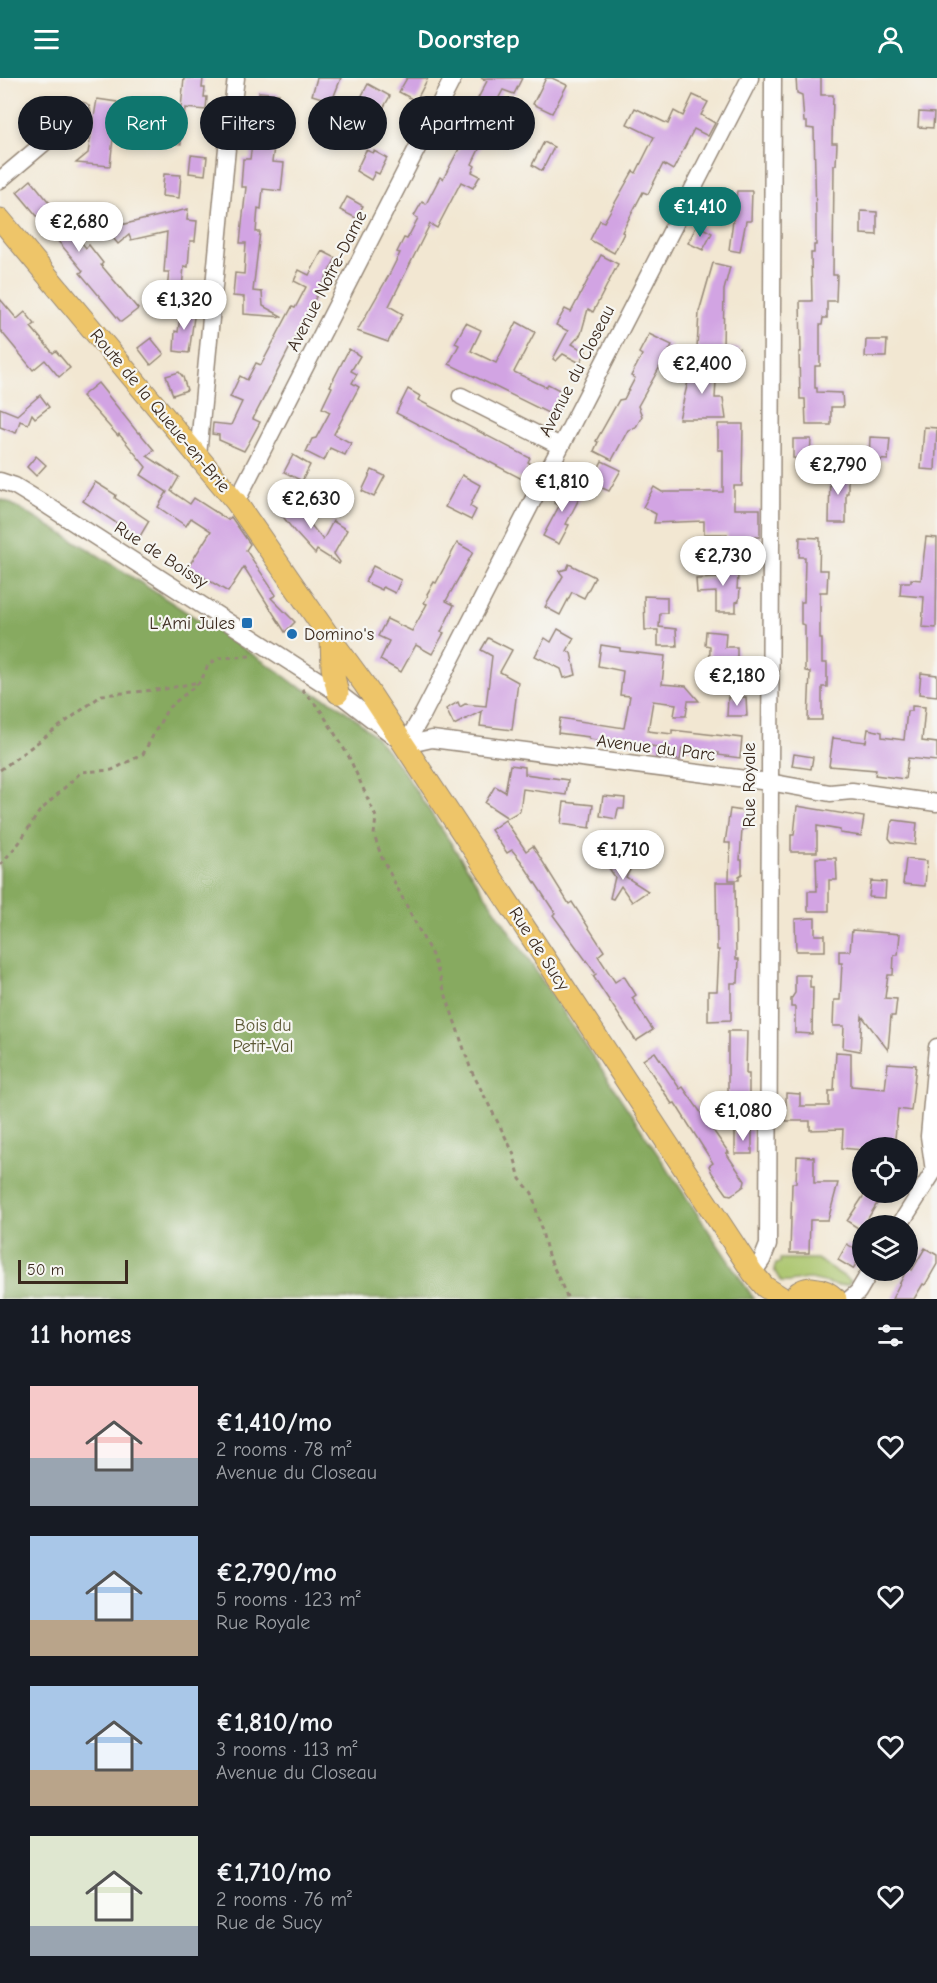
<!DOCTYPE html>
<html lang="en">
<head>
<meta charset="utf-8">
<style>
  :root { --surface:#171b24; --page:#242831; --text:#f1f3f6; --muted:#9ea1a6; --accent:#0f766e }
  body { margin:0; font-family:"Comic Neue",sans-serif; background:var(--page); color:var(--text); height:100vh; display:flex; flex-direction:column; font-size:22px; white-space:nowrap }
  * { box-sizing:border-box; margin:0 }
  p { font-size:20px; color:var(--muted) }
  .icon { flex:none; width:33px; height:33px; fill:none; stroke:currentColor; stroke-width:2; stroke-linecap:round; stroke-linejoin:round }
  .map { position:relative; height:1221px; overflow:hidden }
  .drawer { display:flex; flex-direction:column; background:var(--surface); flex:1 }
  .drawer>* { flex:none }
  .hud { position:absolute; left:18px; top:18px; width:600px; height:54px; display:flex; gap:12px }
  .tools { position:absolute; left:852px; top:1059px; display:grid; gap:12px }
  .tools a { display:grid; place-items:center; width:66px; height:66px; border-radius:50%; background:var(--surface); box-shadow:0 3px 9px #0003; font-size:30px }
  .scale { position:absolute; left:18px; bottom:15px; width:110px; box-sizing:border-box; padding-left:6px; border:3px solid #3b2a1e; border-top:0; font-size:16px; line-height:21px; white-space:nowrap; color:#3b2a1e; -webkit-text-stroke:4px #f6f6f2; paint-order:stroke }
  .price { position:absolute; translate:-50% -51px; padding:0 14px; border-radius:21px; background:#fff; color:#222; font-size:20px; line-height:39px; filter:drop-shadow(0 2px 3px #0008) }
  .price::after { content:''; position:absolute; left:50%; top:36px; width:18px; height:14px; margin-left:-9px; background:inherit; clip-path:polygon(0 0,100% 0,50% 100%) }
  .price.on { background:var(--accent); color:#fff }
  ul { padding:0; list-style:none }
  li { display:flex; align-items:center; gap:18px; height:150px; padding:0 30px }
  li span { display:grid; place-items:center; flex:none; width:168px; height:120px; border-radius:0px; color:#555 }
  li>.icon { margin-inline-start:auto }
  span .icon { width:72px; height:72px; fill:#fffc; stroke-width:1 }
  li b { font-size:26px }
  h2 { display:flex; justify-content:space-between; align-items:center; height:72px; padding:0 30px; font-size:26px }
  .chip { padding:0 21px; border-radius:27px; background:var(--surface); box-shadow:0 3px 9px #0003; font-size:21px; line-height:54px }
  .chip.on { background:var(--accent); color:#fff }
  header { display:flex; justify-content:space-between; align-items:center; height:78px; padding:0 30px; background:var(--accent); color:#fff; font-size:27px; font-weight:800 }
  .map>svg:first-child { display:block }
  .green { fill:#aac56c; stroke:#727845; stroke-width:1.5 }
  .forest { fill:#87aa60; stroke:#616a3f; stroke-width:1.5 }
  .building { fill:#d2a4e3 }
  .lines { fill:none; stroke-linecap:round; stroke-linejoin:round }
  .minor-casing { stroke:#968878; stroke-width:19 }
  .major-casing { stroke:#968878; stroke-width:23 }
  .path { stroke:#968878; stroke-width:3; stroke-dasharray:4.5 4.5; stroke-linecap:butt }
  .minor { stroke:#fff; stroke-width:16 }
  .major { stroke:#eec569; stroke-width:21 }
  .poi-dot { fill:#1f6fb2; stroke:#f6f6f2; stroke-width:2 }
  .labels { text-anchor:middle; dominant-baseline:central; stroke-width:4.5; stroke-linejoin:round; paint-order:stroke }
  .street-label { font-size:18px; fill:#3b2a1e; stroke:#f6f6f2 }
  .poi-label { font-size:18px; fill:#3b2a1e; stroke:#f6f6f2; text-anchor:end }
  .park-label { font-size:18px; fill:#5c5835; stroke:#f6f6f2 }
</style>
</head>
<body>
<header><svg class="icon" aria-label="menu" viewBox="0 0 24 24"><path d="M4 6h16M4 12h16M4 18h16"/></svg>Doorstep<svg class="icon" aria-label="person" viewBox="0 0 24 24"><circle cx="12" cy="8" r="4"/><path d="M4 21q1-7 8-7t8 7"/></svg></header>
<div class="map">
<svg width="937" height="1221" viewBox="0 0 937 1221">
  <rect width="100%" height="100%" fill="#f6f6f2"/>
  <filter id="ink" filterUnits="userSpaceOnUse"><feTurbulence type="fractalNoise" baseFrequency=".0167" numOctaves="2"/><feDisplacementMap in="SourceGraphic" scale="12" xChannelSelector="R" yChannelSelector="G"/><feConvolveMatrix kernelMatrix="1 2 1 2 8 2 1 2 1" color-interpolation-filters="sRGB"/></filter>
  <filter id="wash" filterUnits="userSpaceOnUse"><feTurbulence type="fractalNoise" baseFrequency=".008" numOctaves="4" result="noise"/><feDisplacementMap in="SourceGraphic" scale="24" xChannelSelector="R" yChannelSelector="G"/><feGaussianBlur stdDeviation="1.35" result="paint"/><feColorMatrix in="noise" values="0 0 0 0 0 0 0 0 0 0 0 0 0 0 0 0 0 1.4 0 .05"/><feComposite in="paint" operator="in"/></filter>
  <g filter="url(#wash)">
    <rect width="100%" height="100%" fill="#f2e7d2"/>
    <path class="green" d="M780,1181H817L851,1203L849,1206C836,1210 824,1203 810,1201C800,1200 791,1206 781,1204L774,1192L776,1186L780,1185Z"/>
    <path class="forest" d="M0,421L8,424L85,469L275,591L296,607L333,624L355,640L376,659L401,690L754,1221H0Z"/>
    <g id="blocks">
      <g class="building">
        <path d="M184,0H203L202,10H205L204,19H207L206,32L185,30L181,66L160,64L164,28L181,30Z"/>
        <path d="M317,0H341L332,23L312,17Z"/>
        <path d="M407,0H428L416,23L399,14Z"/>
        <path d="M481,0H522L514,16L503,12L490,36L495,38L472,86L475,88L472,94L480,98L473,110L461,104L437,150L430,146L389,228L403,236L388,264L357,253L389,197L400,175L397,174L404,160L407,161L418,140L414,138L422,124L426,126L440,99L443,101L471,48L465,45L487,3Z"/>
        <path d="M546,0H552L567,7L552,35L533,26Z"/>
        <path d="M796,0H821V17H833L832,65H837L836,87H834L833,197H837L836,223H827V240H823L822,247H820V288H815V310H817V314L842,315L843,329H831V347H806L805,321H800L799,274H801L800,223H812L811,175H814V167H816V140L814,51L807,50V44H804L802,17L797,15Z"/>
        <path d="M368,6L390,18L380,36L358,25Z"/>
        <path d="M259,14L279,16L273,48H277L272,84L284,85L281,113L263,111L261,131L258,130L256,154H260L253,213L262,214L263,228L283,239L244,236V219L233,218L235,195L244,196L246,165H240L246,109H241L243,81H250Z"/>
        <path d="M693,17L708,24L701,37L715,45L708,58L694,51L673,92L663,86L648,116L643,114L622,154L624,155L614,175L590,162L600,142L604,144L633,93L636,95L654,59L627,46L635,30L668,46L674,33L683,38Z"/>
        <path d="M97,21L117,24L110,88L76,85L88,75Z"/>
        <path d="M919,34L934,35L933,50L918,49Z"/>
        <path d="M544,64L554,69L542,93L532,87Z"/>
        <path d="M366,72L373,75L374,73L387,80L379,96L375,94L371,102L356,93Z"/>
        <path d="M191,77L207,79L205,97L189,95Z"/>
        <path d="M164,96L181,97L179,120L162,118Z"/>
        <path d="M31,102L86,170L89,167L103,185L101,187L138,231L121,244L80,195L83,193L17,114Z"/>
        <path d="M737,113H752L751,143H746L740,174L729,172Z"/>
        <path d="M347,119L363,128L356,140L340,132Z"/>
        <path d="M188,131L187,142L197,143L195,163H190L188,189L184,188L182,210L185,211L183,231L165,229L169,194H164L167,154L131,162L129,157L118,166L108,154L117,148Z"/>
        <path d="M861,133L877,134V157L861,156Z"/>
        <path d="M697,147L712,155L703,172L688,165Z"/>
        <path d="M322,173L336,180L253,341L260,344L247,368L244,373L219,362V357L212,356L213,345L231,347L242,324L230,319L240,298L247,302L256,285L261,287L292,229L295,230L306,209L294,203L299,192L309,197Z"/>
        <path d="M601,177L618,186L593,234L588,231L581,256L572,266L586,274L580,285L563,276L556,283L553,281L568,253L556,247L565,231L571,234Z"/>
        <path d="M713,185L730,189L724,212L723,270H739V283H730V287L697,270L699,234Z"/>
        <path d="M0,221L17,241L25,234L35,246L31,249L53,275L56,273L70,290L59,299L45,282L33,292L0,252Z"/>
        <path d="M181,231L195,232L189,275L174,273L175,253L178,254Z"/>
        <path d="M517,244L535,254L514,294L546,309L548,306L567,316L557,335L554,334L552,337L449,286L459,267L455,265L466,245L481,252L471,273L496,285Z"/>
        <path d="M649,256L672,267L638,328L642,338L636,349L628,352L612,382L594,373L598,364L596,363L619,322L624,321L635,300L631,298L642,277L639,275Z"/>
        <path d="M151,260L164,276L151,287L138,270Z"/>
        <path d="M866,262H887L886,279H865Z"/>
        <path d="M349,271L360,278L351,293L357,296L352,305L359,309L334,356L351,365L345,377L330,370L324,383L306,374L312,361L316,360L330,334L322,330L332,309L330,308Z"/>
        <path d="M692,287H717L715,320H723L726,341H679Z"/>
        <path d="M179,294L183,299L187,312L173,317L166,298Z"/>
        <path d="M98,305L138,355L139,354L154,372L147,378L179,399L171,413L190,426L194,420L228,442L231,439L250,466L246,472L276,517L271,520L295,544L285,554L244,489L228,514L200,497L197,501L185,494L211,453L191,440L186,448L158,429L167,414L141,397L146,389L119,356L118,358L82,318Z"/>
        <path d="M408,311L420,318L418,322L530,380L528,384L530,385L522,401L396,335Z"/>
        <path d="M40,317L49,329L35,340L32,336L28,346L20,343L16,355L0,349V330L17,337Z"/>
        <path d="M718,346H743L742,408H734V431H760V459H742V475H726L727,456H704V443L654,445L656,436L643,429L654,409L662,414H723V372H718Z"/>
        <path d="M924,349L937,350L935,392L921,391Z"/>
        <path d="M870,359L890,360L888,382L869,381Z"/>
        <path d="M793,361H811L810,381L793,380Z"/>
        <path d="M293,377L310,387L302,403L284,394Z"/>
        <path d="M36,378L46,387L36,398L27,389Z"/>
        <path d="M602,383L621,392L609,413L591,405Z"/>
        <path d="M372,392L385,398L374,419L362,413Z"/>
        <path d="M830,392L848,393V415H846V445H829Z"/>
        <path d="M462,397L480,407L470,428L476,432L471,442L445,429Z"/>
        <path d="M95,404L116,417L115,420L149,443L139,460L83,423Z"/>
        <path d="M564,406L582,415L566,446L569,447L559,466L543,458L559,428L554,425Z"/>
        <path d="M287,417L323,462L333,443L347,452L334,476L340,484L339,486L317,472L315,476L294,453L274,427Z"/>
        <path d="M800,459L820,460L819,492H828L827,514H820V561H822V585H827V609H822V642H808L810,594L805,593V547L801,546V524H804L805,479H799Z"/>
        <path d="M926,459L937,460L936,550L922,549L924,519L900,517L901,504H911V501L921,502Z"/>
        <path d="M457,465L473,474L446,523L454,527L441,554L444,555L432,576L416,567L401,594L380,582L389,563L378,558L387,541L412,553L427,526L424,525L428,517L427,516L434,504L436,505Z"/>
        <path d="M717,483H735V497H738L737,511H740L739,523L736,524V534H716V514L697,515L696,501L717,500Z"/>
        <path d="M569,486L595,499L584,520L572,514L560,537L545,529L563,498L559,493L567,491Z"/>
        <path d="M373,488L401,502L395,515L383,509L382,512L365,504Z"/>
        <path d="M644,518L667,519V535H660L659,549L676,551L677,568H658V552H645Z"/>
        <path d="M558,551L574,560L567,573L571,575L576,597L564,600L561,591L535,578L545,560L551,564Z"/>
        <path d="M706,553L726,555L725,569H737V596H731V612H709L710,568L705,567Z"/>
        <path d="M488,560L512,572L500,594L518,604L512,652L480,648L482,633L454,647L446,631L458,624L460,629L465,626L486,628L492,578L481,572Z"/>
        <path d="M601,567L620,570V573L665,578L662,606L686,608L699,623H688L686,638H674L676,626L653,623L648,653L672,656V652L742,660L740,680L718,677L719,675L682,670L680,682L656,679L657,669L607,661L606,663L589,661V659L558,655L560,640L624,650L630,618L620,617L623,593L598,588Z"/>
        <path d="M921,595L937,597V618L919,616Z"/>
        <path d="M728,619H746L747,638H727Z"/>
        <path d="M912,628L925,629L922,663L937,665V683L908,680L905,701L875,697L876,692L829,688L833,660L866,664L868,651L882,654V659L904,662L907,633H912Z"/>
        <path d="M794,676L813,679L811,691L792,688Z"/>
        <path d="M510,687L525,689V696L568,702L566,717L523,711L520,733L508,740L485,725L495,708L505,714Z"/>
        <path d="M603,718L625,720L624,731H618L616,741L600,738Z"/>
        <path d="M564,724L593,727L590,750L561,746Z"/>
        <path d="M797,728L864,739L861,758L840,755V752L817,748V774H791V757H794Z"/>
        <path d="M730,731L749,734L747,751H742L740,782H742V796L739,798V802H729L730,765H725Z"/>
        <path d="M505,742L526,773L533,768L569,826L572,824L604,873L598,878L615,904L624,898L636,917L632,920L653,952L636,963L593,898L596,896L553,837L555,835L521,783L512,772L507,775L491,752Z"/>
        <path d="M894,742L917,745L915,767L892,764L889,760L891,746Z"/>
        <path d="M598,774L630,792L626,799L648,813L632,824L621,808L613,821L610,820L615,799Z"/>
        <path d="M816,780H836L837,802H829V833H808V813H817Z"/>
        <path d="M906,781L927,783L925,808L903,806Z"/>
        <path d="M871,803L886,804L885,820L869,819Z"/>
        <path d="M716,804H735L736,881H739L738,905H731V942L708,943V913H717L719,872H717Z"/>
        <path d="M815,840V857H825V873H796L795,841Z"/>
        <path d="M852,852L900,856L898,877H894L893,897H888L885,920L897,921L895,938H891L888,972L862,938L860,973L843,970L844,948H833L834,922H840L842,885H839V873H850Z"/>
        <path d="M795,897H810V909H813L812,956L795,955V929H791V921L795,915Z"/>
        <path d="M728,953H747L746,996H749V1026H728Z"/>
        <path d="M655,974L680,1011L683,1009L729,1075H726L745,1103L744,1108L736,1114L731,1117L727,1116L712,1095L709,1088L713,1085L692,1052L675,1025L672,1026L643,982Z"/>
        <path d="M836,974L851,975V1008L885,1011L888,985L916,987L911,1033L898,1031L894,1070H862V1072L842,1070L843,1051L810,1052V1043H786V1015L800,1016V1028H829V1013H834Z"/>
        <path d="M735,1051L752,1052V1076H735Z"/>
        <path d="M797,1078L814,1079V1105H838L828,1142H810L809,1175H790L792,1105H796Z"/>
        <path d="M866,1114H884L861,1152L847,1143Z"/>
        <path d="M847,1166L862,1176L853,1191L838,1182Z"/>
        <path d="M925,1170L937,1177V1186L925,1207L923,1206L914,1221H892L905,1195L910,1190L912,1192Z"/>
      </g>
    </g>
  </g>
  <g filter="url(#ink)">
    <use href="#blocks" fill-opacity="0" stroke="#968878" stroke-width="1.5"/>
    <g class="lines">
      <defs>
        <g id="minor">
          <path d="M0,102L82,33"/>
          <path d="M461,318L560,368"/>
          <path d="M198,378L227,70L236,0"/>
          <path d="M0,403L15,408L48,428L338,615L395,659"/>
          <path d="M236,424L453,0"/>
          <path d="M405,667L423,636L750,0"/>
          <path d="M405,667L432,661L769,704L830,715L852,713L937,725"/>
          <path d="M934,1093L929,1058L937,969"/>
          <path d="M899,1148L937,1088"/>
          <path d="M753,1195L762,1182L768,1167L773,0"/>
          <path d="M850,1221L858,1214L871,1192"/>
        </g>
        <g id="major">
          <path d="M0,141L236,424L331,561L364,606L753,1195L765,1209L784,1221"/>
          <path d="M331,561L332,590L338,615"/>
          <path d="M792,1221C804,1205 823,1208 836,1221"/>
        </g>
      </defs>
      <use href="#minor" class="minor-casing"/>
      <use href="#major" class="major-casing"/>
      <g class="path">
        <path d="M302,611L321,633L349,679L376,739L374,757L382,780L433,879L471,992L513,1074L520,1101L532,1115L548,1177L568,1221"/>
        <path d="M0,692L102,617L165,611L199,604"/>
        <path d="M0,787L19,765L39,734L81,694L112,692L143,676L168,630L201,603L208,587L219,580L251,578"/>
      </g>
      <use href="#minor" class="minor"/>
      <use href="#major" class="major"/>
    </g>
  </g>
  <g class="poi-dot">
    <rect x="241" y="539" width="12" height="12" rx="3"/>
    <circle cx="292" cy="556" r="6"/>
  </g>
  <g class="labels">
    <g class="street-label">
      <text transform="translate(327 203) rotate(-63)">Avenue Notre-Dame</text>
      <text transform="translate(577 293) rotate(-63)">Avenue du Closeau</text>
      <text transform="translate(160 333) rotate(50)">Route de la Queue-en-Brie</text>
      <text transform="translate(161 477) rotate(33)">Rue de Boissy</text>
      <text transform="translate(656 670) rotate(7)">Avenue du Parc</text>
      <text transform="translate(749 707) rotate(-90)">Rue Royale</text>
      <text transform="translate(539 871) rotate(57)">Rue de Sucy</text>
    </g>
    <g class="poi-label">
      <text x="235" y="545">L'Ami Jules</text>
      <text x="304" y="556" text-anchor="start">Domino's</text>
    </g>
    <g class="park-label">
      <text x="263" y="947">Bois du<tspan x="263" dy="21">Petit-Val</tspan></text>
    </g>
  </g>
</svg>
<div class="tools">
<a><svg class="icon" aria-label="locate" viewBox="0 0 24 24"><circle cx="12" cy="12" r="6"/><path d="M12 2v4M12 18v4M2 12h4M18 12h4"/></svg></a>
<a><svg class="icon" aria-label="layers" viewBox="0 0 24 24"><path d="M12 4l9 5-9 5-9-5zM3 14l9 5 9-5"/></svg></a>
</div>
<div class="scale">50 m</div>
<b class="price on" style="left:700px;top:160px">€1,410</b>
<b class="price" style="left:79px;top:175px">€2,680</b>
<b class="price" style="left:184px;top:253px">€1,320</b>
<b class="price" style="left:702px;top:317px">€2,400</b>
<b class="price" style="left:838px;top:418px">€2,790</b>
<b class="price" style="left:562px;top:435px">€1,810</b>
<b class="price" style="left:311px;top:452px">€2,630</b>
<b class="price" style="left:723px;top:509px">€2,730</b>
<b class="price" style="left:737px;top:629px">€2,180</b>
<b class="price" style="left:623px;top:803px">€1,710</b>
<b class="price" style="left:743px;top:1064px">€1,080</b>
<div class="hud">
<a class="chip">Buy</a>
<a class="chip on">Rent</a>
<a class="chip">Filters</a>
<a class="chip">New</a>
<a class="chip">Apartment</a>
</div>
</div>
<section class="drawer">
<h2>11 homes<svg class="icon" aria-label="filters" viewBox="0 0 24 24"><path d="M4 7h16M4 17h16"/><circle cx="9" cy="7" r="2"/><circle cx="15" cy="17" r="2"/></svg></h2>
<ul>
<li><span style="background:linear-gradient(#f6c9c9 60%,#9aa5b1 0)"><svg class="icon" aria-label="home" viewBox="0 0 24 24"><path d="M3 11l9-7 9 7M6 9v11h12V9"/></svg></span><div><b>€1,410/mo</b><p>2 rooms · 78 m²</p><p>Avenue du Closeau</p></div><svg class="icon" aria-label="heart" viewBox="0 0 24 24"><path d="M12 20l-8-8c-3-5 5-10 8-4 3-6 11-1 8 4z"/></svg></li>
<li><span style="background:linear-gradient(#a9c7e8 70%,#b9a48a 0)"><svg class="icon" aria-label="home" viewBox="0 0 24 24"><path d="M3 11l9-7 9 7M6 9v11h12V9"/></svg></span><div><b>€2,790/mo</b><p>5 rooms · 123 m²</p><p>Rue Royale</p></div><svg class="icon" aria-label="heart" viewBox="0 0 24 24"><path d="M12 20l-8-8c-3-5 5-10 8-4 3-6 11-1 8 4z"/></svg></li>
<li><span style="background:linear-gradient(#a9c7e8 70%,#b9a48a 0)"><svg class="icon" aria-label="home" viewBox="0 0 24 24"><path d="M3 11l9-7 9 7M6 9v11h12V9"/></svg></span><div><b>€1,810/mo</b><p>3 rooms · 113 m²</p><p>Avenue du Closeau</p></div><svg class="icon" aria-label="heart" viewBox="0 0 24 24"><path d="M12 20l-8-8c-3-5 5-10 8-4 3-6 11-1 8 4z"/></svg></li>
<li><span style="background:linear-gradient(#dfe7d0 75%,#9aa5b1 0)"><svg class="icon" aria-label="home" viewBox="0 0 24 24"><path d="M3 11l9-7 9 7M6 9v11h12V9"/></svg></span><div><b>€1,710/mo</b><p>2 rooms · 76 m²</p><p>Rue de Sucy</p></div><svg class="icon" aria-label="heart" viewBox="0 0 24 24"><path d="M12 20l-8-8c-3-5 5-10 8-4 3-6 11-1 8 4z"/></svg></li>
</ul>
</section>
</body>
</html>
